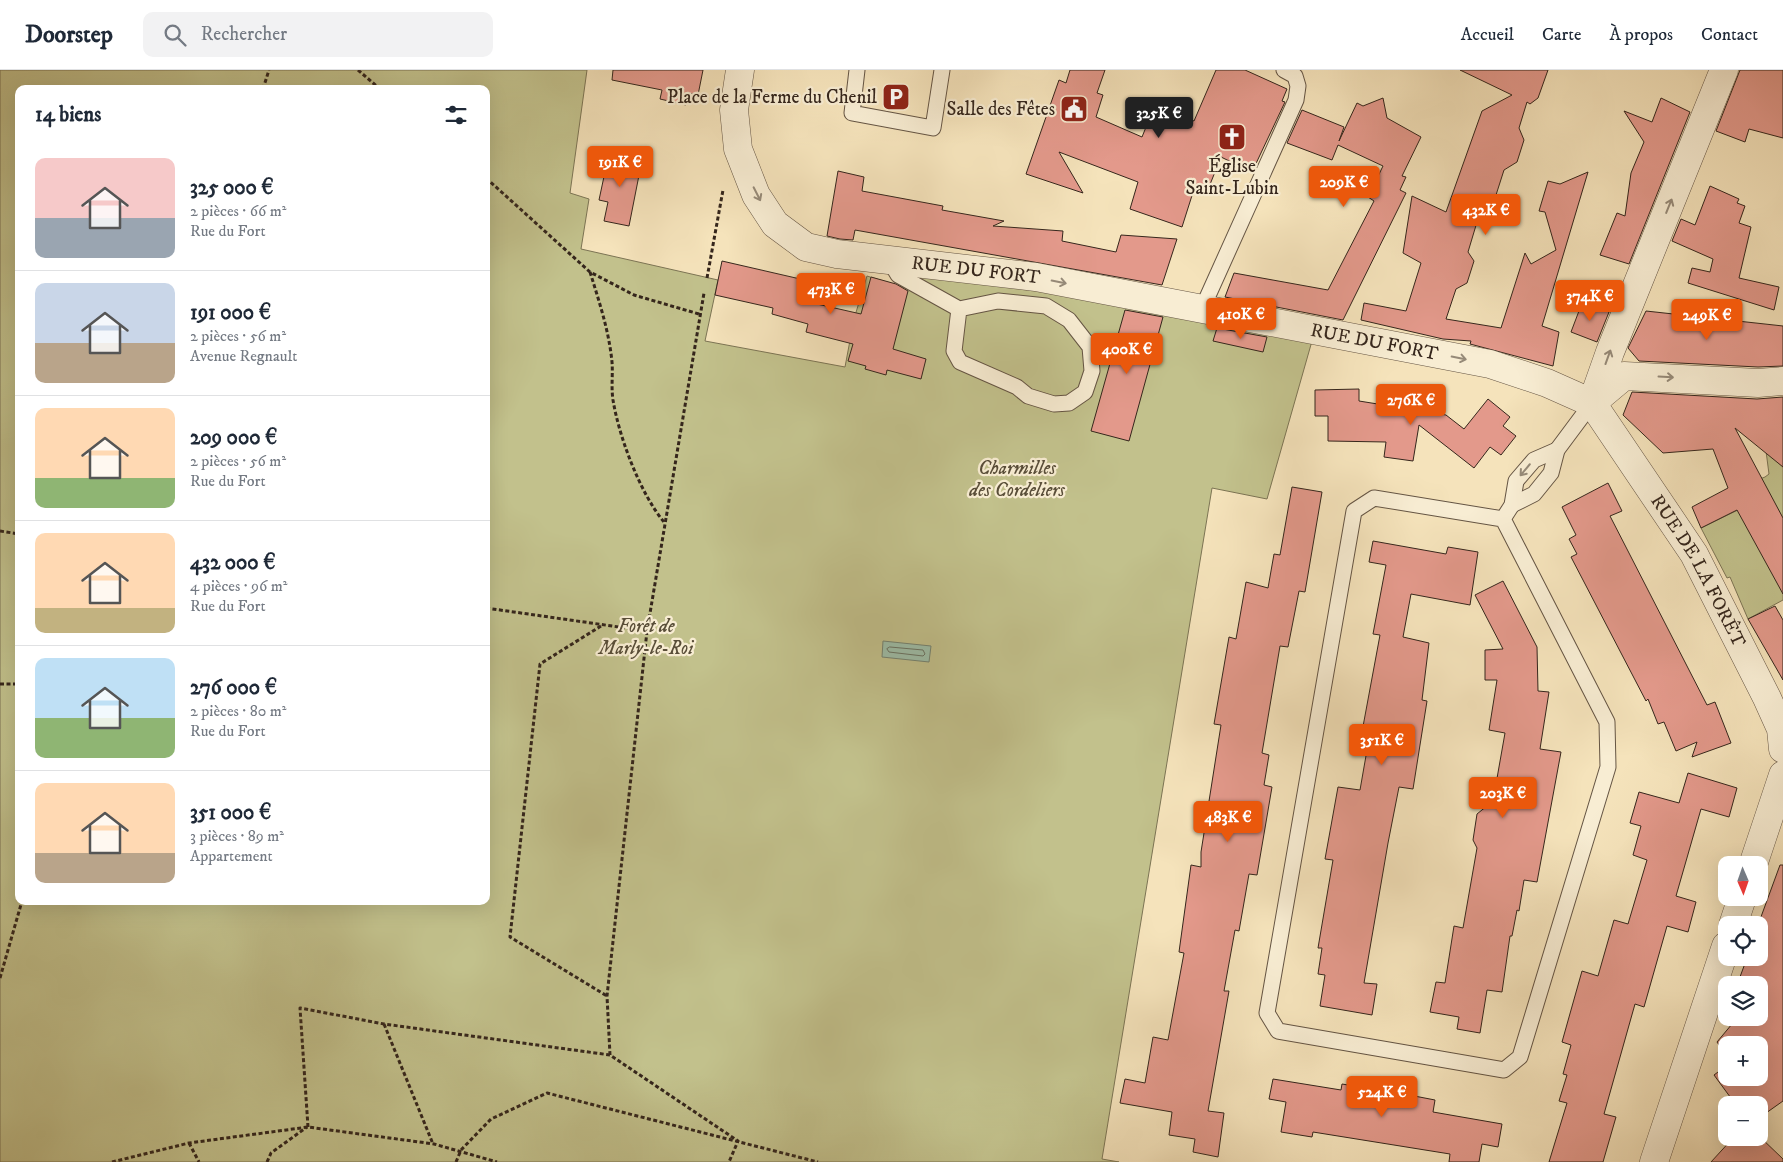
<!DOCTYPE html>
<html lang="fr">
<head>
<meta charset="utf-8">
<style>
  :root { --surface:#fff; --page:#f2f2f3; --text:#1f2937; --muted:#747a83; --line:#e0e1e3; --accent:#ea580c }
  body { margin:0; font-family:"IM FELL DW Pica",serif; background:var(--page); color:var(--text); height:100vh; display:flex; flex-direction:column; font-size:19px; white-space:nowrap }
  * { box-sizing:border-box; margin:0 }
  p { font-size:16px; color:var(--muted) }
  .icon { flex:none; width:28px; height:28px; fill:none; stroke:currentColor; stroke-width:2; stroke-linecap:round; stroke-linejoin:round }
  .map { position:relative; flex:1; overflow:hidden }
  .sheet { position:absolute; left:15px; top:15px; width:475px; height:820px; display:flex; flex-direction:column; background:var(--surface); border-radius:10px; box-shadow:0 5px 20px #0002 }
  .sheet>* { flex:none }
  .needle { width:32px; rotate:178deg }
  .controls { position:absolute; left:1718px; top:786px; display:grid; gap:10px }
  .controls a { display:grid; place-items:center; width:50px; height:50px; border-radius:10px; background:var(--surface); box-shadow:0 5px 20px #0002; font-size:25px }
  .price { position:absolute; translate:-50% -42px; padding:0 11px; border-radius:5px; background:var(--accent); color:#fff; font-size:16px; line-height:32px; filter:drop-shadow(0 1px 2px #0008) }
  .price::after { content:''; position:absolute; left:50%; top:30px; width:15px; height:11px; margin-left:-8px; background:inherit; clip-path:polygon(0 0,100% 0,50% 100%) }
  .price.current { background:#222; color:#fff }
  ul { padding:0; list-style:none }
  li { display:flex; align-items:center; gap:15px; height:125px; padding:0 20px }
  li+li { border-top:1px solid var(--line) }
  li span { display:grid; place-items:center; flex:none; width:140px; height:100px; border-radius:10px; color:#555 }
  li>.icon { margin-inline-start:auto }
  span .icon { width:60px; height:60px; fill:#fffc; stroke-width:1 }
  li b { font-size:21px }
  h2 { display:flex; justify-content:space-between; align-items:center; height:60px; padding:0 20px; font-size:21px }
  header { display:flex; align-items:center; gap:30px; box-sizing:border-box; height:70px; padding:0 25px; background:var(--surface); border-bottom:1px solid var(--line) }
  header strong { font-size:24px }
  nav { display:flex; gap:28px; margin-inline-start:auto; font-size:18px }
  .search { width:350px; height:45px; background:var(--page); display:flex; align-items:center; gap:12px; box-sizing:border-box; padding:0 18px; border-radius:10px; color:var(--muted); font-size:19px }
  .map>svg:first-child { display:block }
  .green { fill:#c2c18c; stroke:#7c7454; fill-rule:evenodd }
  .water { fill:#9dbfaa; stroke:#738271 }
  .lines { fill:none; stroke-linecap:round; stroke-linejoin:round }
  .shore { stroke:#697263; stroke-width:1 }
  .building { fill:#e3998b; stroke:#35261c }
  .service-casing { stroke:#655544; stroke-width:17 }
  .minor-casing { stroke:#655544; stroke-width:29 }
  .path { stroke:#35261c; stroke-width:3; stroke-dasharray:4 2.5; stroke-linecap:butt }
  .service { stroke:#f8edd3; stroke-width:15 }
  .minor { stroke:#f8edd3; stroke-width:28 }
  .oneway { stroke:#968a78 }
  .labels { text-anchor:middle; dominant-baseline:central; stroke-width:4.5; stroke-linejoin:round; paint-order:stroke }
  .poi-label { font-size:19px; fill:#35261c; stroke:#f8edd3; text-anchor:end }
  .street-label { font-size:19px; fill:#35261c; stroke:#f8edd3 }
  .park-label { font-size:19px; font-style:italic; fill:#584d38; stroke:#f8edd3 }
</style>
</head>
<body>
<header>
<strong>Doorstep</strong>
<div class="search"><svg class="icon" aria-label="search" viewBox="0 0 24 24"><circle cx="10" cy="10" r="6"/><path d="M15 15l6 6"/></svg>Rechercher</div>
<nav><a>Accueil</a><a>Carte</a><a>À propos</a><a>Contact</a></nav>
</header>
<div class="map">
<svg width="1783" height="1092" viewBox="0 0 1783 1092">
  <rect width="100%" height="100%" fill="#f5e3bb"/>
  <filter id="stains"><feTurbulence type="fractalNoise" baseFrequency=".004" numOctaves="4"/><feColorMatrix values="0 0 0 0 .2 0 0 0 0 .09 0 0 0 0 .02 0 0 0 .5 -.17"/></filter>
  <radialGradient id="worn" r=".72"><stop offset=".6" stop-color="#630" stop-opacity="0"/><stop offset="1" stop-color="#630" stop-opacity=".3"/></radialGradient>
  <g class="green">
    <path d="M0,0H587L570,123L589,129L581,179L718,210L705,271L845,297L854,249L867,206L909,219L914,202L1029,213L1312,271L1267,429L1212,418L1102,1089L1119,1092H0ZM19,19H486V831H19Z"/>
    <path d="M1766,381L1783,397V530L1748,549L1730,507L1727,508L1701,458L1746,436L1739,417L1765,407L1769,404Z"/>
  </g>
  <path class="water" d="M883,571L931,576L929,592L882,587Z"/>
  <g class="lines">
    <path class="shore" d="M890,577L923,580L925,584L923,586L889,582L887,579Z"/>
  </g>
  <g class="building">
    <path d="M613,0H703L698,25L688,23L686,35L660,29L662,20L612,10Z"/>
    <path d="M1070,0H1105L1097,23L1103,25L1096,47L1142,67L1155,35L1194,51L1216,0H1245L1287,19L1282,31L1285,32L1252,102L1221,87L1207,122L1195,116L1182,157L1130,139L1138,112L1059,82L1083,123L1026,104L1059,10L1066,13Z"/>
    <path d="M1460,0H1548L1538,28L1530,34L1527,32L1519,58L1524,70L1517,92L1504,100L1496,125L1509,151L1480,142L1468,182L1474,191L1467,213L1456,219L1446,249L1501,258L1525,183L1531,194L1556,180L1545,142L1539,141L1548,111L1560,114L1588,102L1542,256L1559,262L1553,296L1470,274L1471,271L1443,269L1361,250L1364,233L1406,241L1421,193L1403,183L1412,126L1446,142L1482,41L1512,25Z"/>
    <path d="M1740,0H1783V68L1749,59L1745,72L1716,61Z"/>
    <path d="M1383,28L1387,48L1421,67L1402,106L1406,107L1400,120L1406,123L1343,250L1225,227L1234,203L1328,220L1374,131L1368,127L1383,96L1338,75L1332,90L1287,73L1302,40L1344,57L1339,71L1357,33L1363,36Z"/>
    <path d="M1661,28L1690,42L1629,194L1600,185L1617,143L1625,146L1631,103L1644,72L1624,41L1652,52Z"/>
    <path d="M609,83L642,90L629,156L604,151L608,132L599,130Z"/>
    <path d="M838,101L864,107L862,121L943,136L942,140L1004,151L993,156L1063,161L1062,171L1116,182L1121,165L1177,169L1162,215L855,160L853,170L840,169L827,166Z"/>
    <path d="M1710,116L1739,129L1737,133L1745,136L1739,153L1751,157L1739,208L1779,217L1774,240L1688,213L1692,198L1710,202L1713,189L1672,171L1681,149L1695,155Z"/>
    <path d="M722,191L822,214L817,234L861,244L871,207L896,214L908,221L893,279L926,289L921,309L887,300L886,305L865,299L866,296L848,291L853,274L806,262L808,254L772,244L773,238L715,225Z"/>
    <path d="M1582,233L1609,242L1597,272L1571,262Z"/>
    <path d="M1125,240L1163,247L1129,371L1091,361Z"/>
    <path d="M1646,241L1783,256V296L1758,297L1639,291L1628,278Z"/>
    <path d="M1217,258L1267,267L1263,282L1213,271Z"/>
    <path d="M1359,319V331L1446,345L1464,359L1488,329L1510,347L1503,356L1516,366L1501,385L1490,377L1474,398L1419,355L1413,391L1384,387L1386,372L1328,371V346H1315V320Z"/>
    <path d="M1632,322L1757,329L1783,327V397L1735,358L1783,448V524L1737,440L1701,458L1692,437L1728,418L1713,379L1663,383L1623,345Z"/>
    <path d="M1608,413L1622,441L1610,446L1707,635L1715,632L1731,673L1692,687L1697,672L1676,681L1664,652L1658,654L1648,629L1646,631L1571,487L1577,484L1569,469L1576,465L1562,437Z"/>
    <path d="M1292,417L1322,422L1305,522L1299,521L1288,577L1280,576L1262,683L1269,685L1264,715L1272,717L1257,805L1249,804L1239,861L1235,860L1224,921H1229L1208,1041L1224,1043L1218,1087L1193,1082L1195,1069L1169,1065L1172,1042L1120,1033L1125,1009L1145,1013L1153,967L1168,970L1184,883L1179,882L1191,795L1201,797V782L1221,655L1214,654L1229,567L1236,569L1246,512L1268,518L1274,484L1280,485Z"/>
    <path d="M1373,471L1446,484L1448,477L1478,482L1470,535L1411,524L1403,567L1429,573L1422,630L1427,631L1413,719L1399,717L1388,773L1364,913L1377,914L1372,945L1320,936L1325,905L1318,904L1322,878H1318L1333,790L1325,789L1338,717L1360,720L1367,680L1359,678L1380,565L1373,564L1386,495L1369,492Z"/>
    <path d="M1503,511L1537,577L1538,621L1549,622L1540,679L1561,682L1537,812L1524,810L1519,841L1517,840L1512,866H1510L1502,922L1487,920L1480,963L1457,959L1459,947L1430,942L1436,912L1445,913L1454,856L1463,858L1477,778L1473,770L1477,744L1493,731L1505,663L1489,660L1497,610H1485V580L1503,579L1475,525Z"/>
    <path d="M1775,536L1783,550V610L1748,549Z"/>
    <path d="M1688,703L1737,718L1729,747L1701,739L1676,826L1696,832L1688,862L1667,856L1644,937L1635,934L1604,1044L1616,1047L1603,1092H1549L1567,1033L1559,1031L1567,1005L1563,1004L1571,975L1562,972L1582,901L1598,906L1614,850L1628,854L1647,790L1633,785L1641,756L1630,753L1639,722L1679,733Z"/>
    <path d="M1780,795H1783V1031L1759,1048V1035H1736L1714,1005L1726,996V1008H1759V975H1726V985L1717,972L1737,948H1759V924L1767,915H1737L1747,888H1759L1758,855Z"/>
    <path d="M1373,1007L1406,1012L1404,1024L1435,1030L1433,1042L1502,1054L1498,1077L1482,1074L1479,1092H1449L1450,1084L1313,1062L1312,1067L1281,1062L1286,1032L1269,1029L1273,1009L1341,1020L1342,1014L1372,1019Z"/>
    <path d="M1759,1066L1783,1089V1092H1711L1733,1068Z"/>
  </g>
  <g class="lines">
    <defs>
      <g id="service">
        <path d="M857,0L852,43L933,58L942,0"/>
        <path d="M889,190L898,205L959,239L998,231L1046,236L1069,250L1090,277L1092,301L1085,322L1069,333L1054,334L1028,326L1017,317L960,292L954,281L959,239"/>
        <path d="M1202,239L1296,30L1298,16L1295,6L1284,0"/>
        <path d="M1512,435L1534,424L1551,403L1557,380L1592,333"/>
        <path d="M1503,449L1607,652L1608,697L1520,987L1504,1000L1278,961L1267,943L1354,441L1374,428L1503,449L1512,435L1516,411L1534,390L1557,380"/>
      </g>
      <g id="minor">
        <path id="s1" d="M740,0L734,40L738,79L756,125L775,154L806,177L837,184L1036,207L1490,294L1547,313L1592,333"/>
        <path d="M1593,332L1624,306L1758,313L1783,311"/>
        <path id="s2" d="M1592,333L1694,484L1767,628L1781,659L1783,679"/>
        <path d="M1592,333L1610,282L1724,0"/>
        <path d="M1753,795L1783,705"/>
        <path d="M1733,855L1742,828"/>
        <path d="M1654,1092L1726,876"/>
      </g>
    </defs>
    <use href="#service" class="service-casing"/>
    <use href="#minor" class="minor-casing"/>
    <g class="path">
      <path d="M358,0L380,19"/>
      <path d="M263,19L269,0"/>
      <path d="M486,108L590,202L634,225L699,244"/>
      <path d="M590,202C599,231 609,261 612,292C613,304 611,317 613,330C619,367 640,423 664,452"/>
      <path d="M707,208L723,120"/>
      <path d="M0,461L19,464"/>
      <path d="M486,538L647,561L607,926L610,985"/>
      <path d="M601,556L540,594L510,867L607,926"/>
      <path d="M647,561L704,223"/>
      <path d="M0,614H19"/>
      <path d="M0,908L22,831"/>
      <path d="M384,954L433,1074"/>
      <path d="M308,1057L300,938L384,954L610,985L738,1071L729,1092"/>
      <path d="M189,1073L199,1092"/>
      <path d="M112,1092L189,1073L308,1057L434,1074L497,1092"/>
      <path d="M267,1092L271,1083L307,1057"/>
      <path d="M456,1092L461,1080L491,1049L547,1023L818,1092"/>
    </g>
    <use href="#service" class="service"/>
    <use href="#minor" class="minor"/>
  </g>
  <defs><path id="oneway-shaft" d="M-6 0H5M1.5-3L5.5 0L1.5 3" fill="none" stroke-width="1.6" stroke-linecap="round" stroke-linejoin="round" transform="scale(1.25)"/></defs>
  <g class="oneway">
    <use href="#oneway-shaft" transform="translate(757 124) rotate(63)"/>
    <use href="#oneway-shaft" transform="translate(1669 136) rotate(-68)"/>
    <use href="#oneway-shaft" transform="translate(1059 212) rotate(11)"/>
    <use href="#oneway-shaft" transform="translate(1608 287) rotate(-70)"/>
    <use href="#oneway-shaft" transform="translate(1459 288) rotate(11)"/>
    <use href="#oneway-shaft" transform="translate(1666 307) rotate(3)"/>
    <use href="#oneway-shaft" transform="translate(1525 400) rotate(130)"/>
  </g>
  <defs>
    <symbol id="parking-square" viewBox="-11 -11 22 22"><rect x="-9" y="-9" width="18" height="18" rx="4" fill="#8f2418" stroke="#f8edd3"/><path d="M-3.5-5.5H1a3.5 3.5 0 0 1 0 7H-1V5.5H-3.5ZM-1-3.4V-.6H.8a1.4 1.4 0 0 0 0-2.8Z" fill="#fff"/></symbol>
    <symbol id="civic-square" viewBox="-11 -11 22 22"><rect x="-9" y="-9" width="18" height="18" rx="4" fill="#8f2418" stroke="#f8edd3"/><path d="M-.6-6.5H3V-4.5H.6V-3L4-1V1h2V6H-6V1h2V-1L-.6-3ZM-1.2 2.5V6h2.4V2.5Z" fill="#fff"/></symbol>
    <symbol id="church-square" viewBox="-11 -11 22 22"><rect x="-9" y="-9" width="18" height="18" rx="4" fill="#8f2418" stroke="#f8edd3"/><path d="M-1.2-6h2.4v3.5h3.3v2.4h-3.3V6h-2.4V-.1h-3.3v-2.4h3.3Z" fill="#fff"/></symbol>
  </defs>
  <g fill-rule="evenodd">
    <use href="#parking-square" x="880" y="11" width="32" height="32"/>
    <use href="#civic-square" x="1058" y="23" width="32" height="32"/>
    <use href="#church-square" x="1216" y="51" width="32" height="32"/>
  </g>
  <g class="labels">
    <g class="poi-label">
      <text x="877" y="27">Place de la Ferme du Chenil</text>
      <text x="1055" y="39">Salle des Fêtes</text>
      <text x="1232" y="96" text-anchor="middle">Église<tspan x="1232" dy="22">Saint-Lubin</tspan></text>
    </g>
    <g class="street-label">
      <text stroke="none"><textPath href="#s1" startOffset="374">RUE DU FORT</textPath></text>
      <text stroke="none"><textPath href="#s1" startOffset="779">RUE DU FORT</textPath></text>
      <text stroke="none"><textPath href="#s2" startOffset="199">RUE DE LA FORÊT</textPath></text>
    </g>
    <g class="park-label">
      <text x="1017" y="398">Charmilles<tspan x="1017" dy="22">des Cordeliers</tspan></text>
      <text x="646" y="556">Forêt de<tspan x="646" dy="22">Marly-le-Roi</tspan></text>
    </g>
  </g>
  <rect width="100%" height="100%" filter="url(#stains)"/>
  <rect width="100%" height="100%" fill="url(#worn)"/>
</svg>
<div class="controls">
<a><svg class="needle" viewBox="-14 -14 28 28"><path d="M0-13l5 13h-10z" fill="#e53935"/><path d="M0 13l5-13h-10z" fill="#747a83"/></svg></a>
<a><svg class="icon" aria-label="locate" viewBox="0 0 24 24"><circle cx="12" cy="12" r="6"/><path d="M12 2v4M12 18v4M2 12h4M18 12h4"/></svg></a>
<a><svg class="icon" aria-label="layers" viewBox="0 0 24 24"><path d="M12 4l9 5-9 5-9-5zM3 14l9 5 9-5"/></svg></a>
<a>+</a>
<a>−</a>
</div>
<b class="price current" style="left:1159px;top:69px">325K €</b>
<b class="price" style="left:620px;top:118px">191K €</b>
<b class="price" style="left:1344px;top:138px">209K €</b>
<b class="price" style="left:1486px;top:166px">432K €</b>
<b class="price" style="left:831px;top:245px">473K €</b>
<b class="price" style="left:1590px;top:252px">374K €</b>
<b class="price" style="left:1241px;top:270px">410K €</b>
<b class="price" style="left:1707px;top:271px">249K €</b>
<b class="price" style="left:1127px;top:305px">400K €</b>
<b class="price" style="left:1411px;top:356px">276K €</b>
<b class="price" style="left:1382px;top:696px">351K €</b>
<b class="price" style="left:1503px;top:749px">203K €</b>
<b class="price" style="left:1228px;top:773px">483K €</b>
<b class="price" style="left:1382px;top:1048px">524K €</b>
<section class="sheet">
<h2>14 biens<svg class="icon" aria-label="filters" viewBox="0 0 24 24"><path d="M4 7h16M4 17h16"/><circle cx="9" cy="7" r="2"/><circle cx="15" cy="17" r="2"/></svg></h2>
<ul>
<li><span style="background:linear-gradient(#f6c9c9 60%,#9aa5b1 0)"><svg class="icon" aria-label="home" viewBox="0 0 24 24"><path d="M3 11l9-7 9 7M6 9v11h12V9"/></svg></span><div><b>325 000 €</b><p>2 pièces · 66 m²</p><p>Rue du Fort</p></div></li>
<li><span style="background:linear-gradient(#c9d6e8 60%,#b9a48a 0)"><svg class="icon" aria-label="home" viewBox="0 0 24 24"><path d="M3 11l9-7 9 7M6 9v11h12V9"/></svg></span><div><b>191 000 €</b><p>2 pièces · 56 m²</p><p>Avenue Regnault</p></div></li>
<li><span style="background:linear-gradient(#ffd9b3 70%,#8fb573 0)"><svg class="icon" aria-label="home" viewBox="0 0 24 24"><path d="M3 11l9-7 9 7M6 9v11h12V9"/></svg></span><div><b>209 000 €</b><p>2 pièces · 56 m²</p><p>Rue du Fort</p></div></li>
<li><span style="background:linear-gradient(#ffd9b3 75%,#c2b280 0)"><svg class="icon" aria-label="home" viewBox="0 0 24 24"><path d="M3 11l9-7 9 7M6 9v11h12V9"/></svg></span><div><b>432 000 €</b><p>4 pièces · 96 m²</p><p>Rue du Fort</p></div></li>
<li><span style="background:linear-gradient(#bfe0f5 60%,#8fb573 0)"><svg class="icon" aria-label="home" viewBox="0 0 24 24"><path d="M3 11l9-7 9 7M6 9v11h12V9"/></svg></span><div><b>276 000 €</b><p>2 pièces · 80 m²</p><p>Rue du Fort</p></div></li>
<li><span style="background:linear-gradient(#ffd9b3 70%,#b9a48a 0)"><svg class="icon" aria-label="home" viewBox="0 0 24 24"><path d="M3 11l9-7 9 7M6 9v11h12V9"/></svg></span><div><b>351 000 €</b><p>3 pièces · 89 m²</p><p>Appartement</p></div></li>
</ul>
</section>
</div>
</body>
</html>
